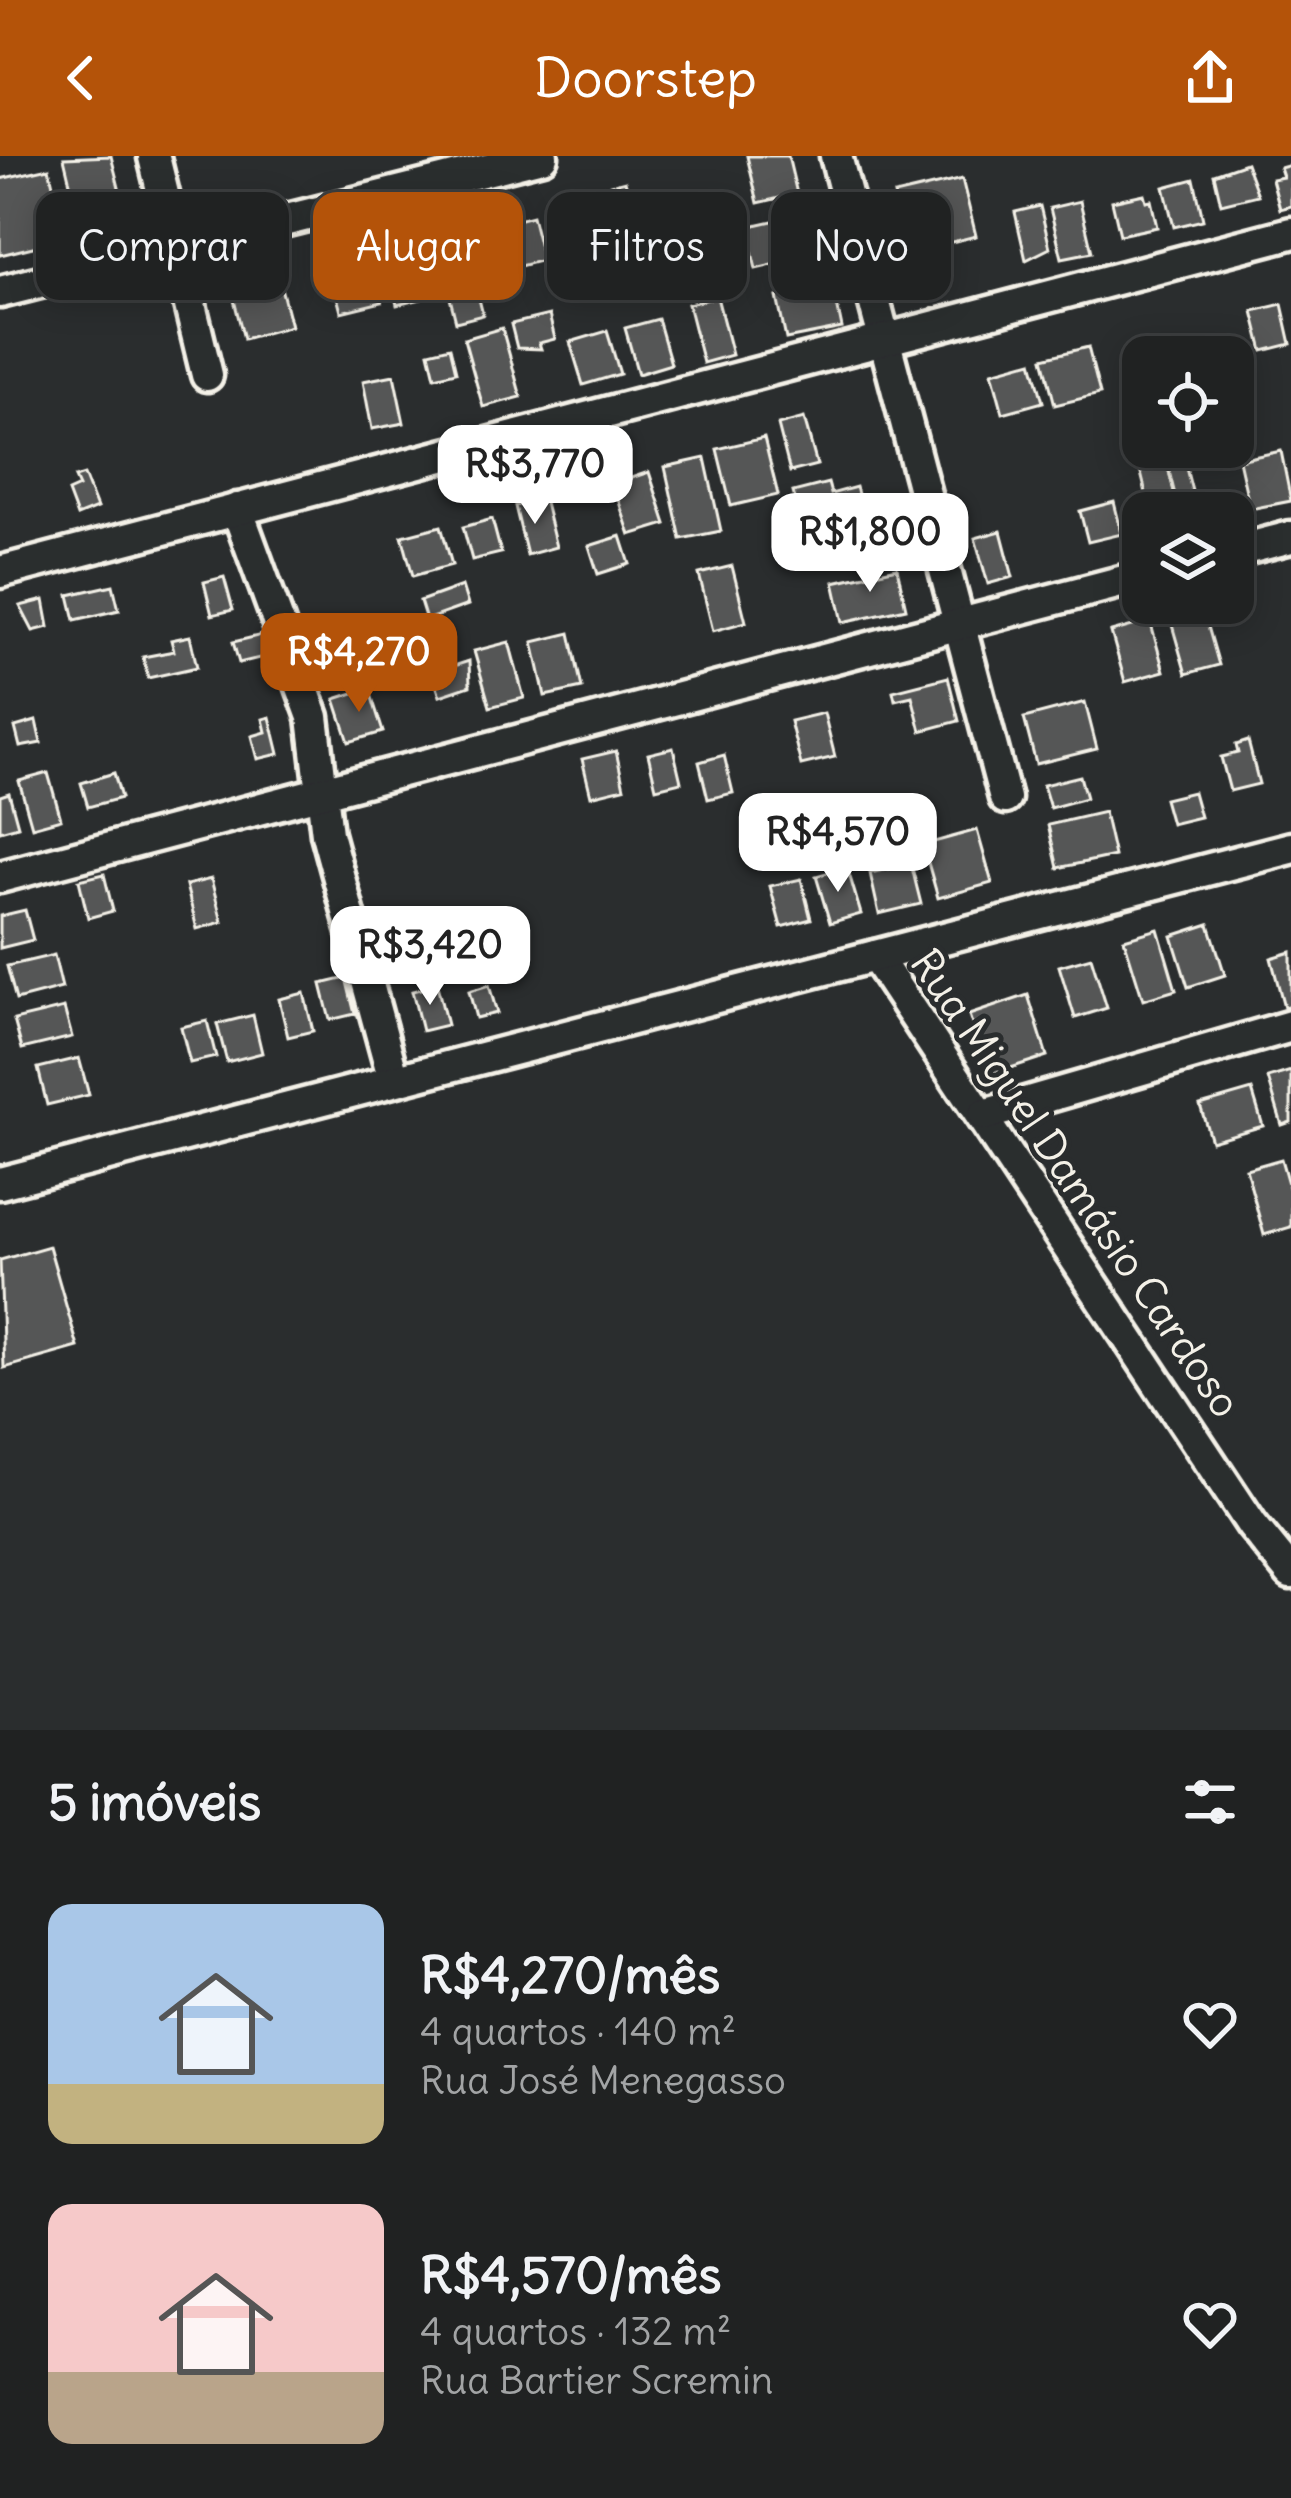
<!DOCTYPE html>
<html lang="pt">
<head>
<meta charset="utf-8">
<style>
  :root { --surface:#202222; --page:#282a2a; --text:#f1f3f6; --muted:#a2a4a5; --line:#3d3f40; --accent:#b45309 }
  body { margin:0; font-family:Delius,sans-serif; background:var(--page); color:var(--text); height:100vh; display:flex; flex-direction:column; font-size:45px; white-space:nowrap }
  * { box-sizing:border-box; margin:0 }
  p { font-size:39px; color:var(--muted) }
  .icon { flex:none; width:66px; height:66px; fill:none; stroke:currentColor; stroke-width:2; stroke-linecap:round; stroke-linejoin:round }
  .map { position:relative; height:1574px; overflow:hidden }
  .drawer { display:flex; flex-direction:column; background:var(--surface); flex:1 }
  .drawer>* { flex:none }
  .banner { position:absolute; left:36px; top:36px; width:1221px; height:108px; display:flex; gap:24px }
  .controls { position:absolute; left:1122px; top:180px; display:grid; gap:24px }
  .controls a { display:grid; place-items:center; width:132px; height:132px; border-radius:24px; background:var(--surface); box-shadow:0 6px 30px #0003,0 0 0 3px var(--line); font-size:60px }
  .price { position:absolute; translate:-50% -102px; padding:0 27px; border-radius:24px; background:#fff; color:#222; font-size:39px; line-height:78px; filter:drop-shadow(0 3px 6px #0008) }
  .price::after { content:''; position:absolute; left:50%; top:72px; width:36px; height:27px; margin-left:-18px; background:inherit; clip-path:polygon(0 0,100% 0,50% 100%) }
  .price.selected { background:var(--accent); color:#fff }
  ul { padding:0; list-style:none }
  li { display:flex; align-items:center; gap:36px; height:300px; padding:0 48px }
  li span { display:grid; place-items:center; flex:none; width:336px; height:240px; border-radius:24px; color:#555 }
  li>.icon { margin-inline-start:auto }
  span .icon { width:144px; height:144px; fill:#fffc; stroke-width:1 }
  li b { font-size:51px }
  h2 { display:flex; justify-content:space-between; align-items:center; height:144px; padding:0 48px; font-size:51px }
  .chip { padding:0 42px; border-radius:24px; background:var(--surface); box-shadow:0 6px 30px #0003,0 0 0 3px var(--line); font-size:42px; line-height:108px }
  .chip.selected { background:var(--accent); color:#fff }
  header { display:flex; justify-content:space-between; align-items:center; height:156px; padding:0 48px; background:var(--accent); color:#fff; font-size:54px; font-weight:600 }
  .map>svg:first-child { display:block }
  .building { fill:#555756; stroke:#f4f1e8; stroke-width:3 }
  .lines { fill:none; stroke-linecap:round; stroke-linejoin:round }
  .minor-casing { stroke:#f4f1e8; stroke-width:39 }
  .minor { stroke:#2a2d2e; stroke-width:30 }
  .labels { text-anchor:middle; dominant-baseline:central; stroke-width:10; stroke-linejoin:round; paint-order:stroke }
  .street-label { font-size:42px; fill:#f4f1e8; stroke:#2a2d2e }
</style>
</head>
<body>
<header><svg class="icon" aria-label="back" viewBox="0 0 24 24"><path d="M15 5l-7 7 7 7"/></svg>Doorstep<svg class="icon" aria-label="share" viewBox="0 0 24 24"><path d="M12 15V3M7 8l5-5 5 5M5 13v7h14v-7"/></svg></header>
<div class="map">
<svg width="1291" height="1574" viewBox="0 0 1291 1574">
  <rect width="100%" height="100%" fill="#2a2d2e"/>
  <filter id="ink" filterUnits="userSpaceOnUse"><feTurbulence type="fractalNoise" baseFrequency=".00833" numOctaves="2"/><feDisplacementMap in="SourceGraphic" scale="24" xChannelSelector="R" yChannelSelector="G"/><feConvolveMatrix kernelMatrix="1 2 1 2 8 2 1 2 1" color-interpolation-filters="sRGB"/></filter>
  <g filter="url(#ink)">
    <g class="building">
      <path d="M111,0L129,71L83,82L64,2Z"/>
      <path d="M747,0H788L797,38L758,47Z"/>
      <path d="M1246,7L1258,39L1221,48L1214,18Z"/>
      <path d="M1291,9V50L1280,53L1272,23L1283,21L1280,12Z"/>
      <path d="M49,12L66,83L0,99V23Z"/>
      <path d="M962,23L976,80L908,97L894,39Z"/>
      <path d="M1194,23L1203,64L1174,71L1164,31Z"/>
      <path d="M625,25L637,69L598,79L587,35Z"/>
      <path d="M1144,38L1146,45L1151,44L1157,71L1120,79L1112,45Z"/>
      <path d="M1080,45L1092,96L1062,102L1050,52Z"/>
      <path d="M1040,50L1050,92L1026,104L1015,56Z"/>
      <path d="M532,60L543,104L505,114L494,70Z"/>
      <path d="M571,60L584,111L554,118L541,67Z"/>
      <path d="M786,62L797,103L756,113L746,71Z"/>
      <path d="M475,65L486,107L456,115L445,73Z"/>
      <path d="M427,79L442,138L397,149L384,96Z"/>
      <path d="M644,91L649,114L611,123L605,100Z"/>
      <path d="M371,104L382,146L341,156L330,114Z"/>
      <path d="M280,128L291,170L244,183L233,140Z"/>
      <path d="M833,129L842,172L786,183L777,141Z"/>
      <path d="M476,131L483,159L456,166L449,138Z"/>
      <path d="M717,141L732,199L703,207L688,148Z"/>
      <path d="M1282,148L1291,188L1263,195L1253,155Z"/>
      <path d="M549,159L555,183L539,187L541,193L517,192L511,168Z"/>
      <path d="M658,163L671,208L638,218L625,172Z"/>
      <path d="M502,172L521,241L483,251L464,183Z"/>
      <path d="M607,175L620,218L583,229L570,186Z"/>
      <path d="M450,191L456,216L435,221L429,196Z"/>
      <path d="M1088,191L1100,238L1055,249L1043,202Z"/>
      <path d="M1032,205L1043,246L1003,257L992,216Z"/>
      <path d="M394,219L404,267L372,273L363,225Z"/>
      <path d="M804,262L817,309L790,316L778,269Z"/>
      <path d="M764,282L778,339L731,350L717,293Z"/>
      <path d="M1163,291L1179,356L1175,357H1151L1136,297Z"/>
      <path d="M1163,291H1228L1230,301L1186,312L1194,343L1177,347Z"/>
      <path d="M1281,295L1291,345L1250,353L1239,304Z"/>
      <path d="M705,302L721,375L681,383L665,311Z"/>
      <path d="M649,316L666,368L630,379L613,328Z"/>
      <path d="M84,319L97,352L77,360L68,336L79,331L75,322Z"/>
      <path d="M828,327L831,338L856,331L863,356L826,367L823,355L800,362L793,336Z"/>
      <path d="M544,343L556,391L527,399L515,350Z"/>
      <path d="M1114,346L1122,378L1088,386L1080,355Z"/>
      <path d="M492,363L501,397L472,404L463,371Z"/>
      <path d="M441,370L452,409L413,420L402,380Z"/>
      <path d="M1001,375L1013,421L988,428L975,382Z"/>
      <path d="M621,380L630,408L598,418L589,390Z"/>
      <path d="M732,410L746,466L713,475L699,418Z"/>
      <path d="M897,412L906,452L843,466L834,426Z"/>
      <path d="M224,421L233,454L212,459L204,426Z"/>
      <path d="M113,429L119,454L75,464L69,439Z"/>
      <path d="M462,430L468,449L426,464L420,445Z"/>
      <path d="M44,444L49,471L33,475L20,450Z"/>
      <path d="M1203,453L1219,509L1186,518L1170,462Z"/>
      <path d="M1150,465L1164,515L1125,526L1111,476Z"/>
      <path d="M361,475L369,506L336,514L328,483Z"/>
      <path d="M570,477L582,532L545,540L533,486Z"/>
      <path d="M262,479L268,500L239,507L233,486Z"/>
      <path d="M190,480L197,511L148,522L143,501L174,495L171,484Z"/>
      <path d="M509,486L524,542L490,551L474,495Z"/>
      <path d="M469,505L470,530L440,540L432,517Z"/>
      <path d="M948,521L959,565L921,575L912,540L895,544L893,535Z"/>
      <path d="M369,532L383,576L349,586L335,543Z"/>
      <path d="M1085,546L1097,593L1036,608L1024,562Z"/>
      <path d="M824,557L835,601L801,609L790,565Z"/>
      <path d="M270,561L279,598L258,603L252,580L266,576L263,563Z"/>
      <path d="M36,565L41,587L20,591L15,571Z"/>
      <path d="M1248,585L1259,628L1230,635L1221,601L1238,597L1236,589Z"/>
      <path d="M673,592L681,626L656,632L648,598Z"/>
      <path d="M616,595L624,632L591,640L582,603Z"/>
      <path d="M724,599L733,637L708,643L699,606Z"/>
      <path d="M48,617L61,663L32,671L19,625Z"/>
      <path d="M114,617L121,642L88,651L81,627Z"/>
      <path d="M1080,620L1086,642L1050,652L1043,629Z"/>
      <path d="M1193,636L1200,661L1171,668L1164,643Z"/>
      <path d="M9,637L18,670L0,675V640Z"/>
      <path d="M1104,656L1114,700L1058,712L1048,669Z"/>
      <path d="M977,674L992,727L938,742L923,689Z"/>
      <path d="M911,708L921,748L879,758L870,717Z"/>
      <path d="M847,711L861,758L830,767L816,720Z"/>
      <path d="M104,718L113,755L88,762L79,724Z"/>
      <path d="M211,723L222,766L197,773L186,729Z"/>
      <path d="M801,723L811,763L781,771L770,730Z"/>
      <path d="M25,754L33,784L0,792V760Z"/>
      <path d="M455,764L464,798L403,813L395,779Z"/>
      <path d="M1209,768L1225,819L1188,831L1172,780Z"/>
      <path d="M1158,773L1176,834L1143,844L1124,783Z"/>
      <path d="M1291,796V849L1284,851L1271,802Z"/>
      <path d="M54,799L62,832L16,844L7,810Z"/>
      <path d="M1091,801L1107,852L1075,862L1059,810Z"/>
      <path d="M346,822L355,858L330,864L321,828Z"/>
      <path d="M437,829L447,869L422,875L412,835Z"/>
      <path d="M489,829L497,857L476,862L469,835Z"/>
      <path d="M304,837L313,875L288,881L279,843Z"/>
      <path d="M1028,839L1047,900L989,919L969,859Z"/>
      <path d="M64,852L72,881L22,893L14,864Z"/>
      <path d="M253,859L262,897L227,906L217,868Z"/>
      <path d="M207,865L216,901L190,907L181,871Z"/>
      <path d="M79,902L89,939L47,949L38,912Z"/>
      <path d="M1291,915V966L1282,969L1268,922Z"/>
      <path d="M1252,934L1263,970L1211,985L1200,949Z"/>
      <path d="M1281,1003L1291,1038V1071L1264,1079L1246,1013Z"/>
      <path d="M49,1090L78,1191L4,1212L0,1104Z"/>
    </g>
    <g class="lines">
      <defs>
        <g id="minor">
          <path d="M836,0L1005,642"/>
          <path d="M154,1L207,219"/>
          <path d="M0,136L542,0"/>
          <path d="M237,353L313,561L327,678L394,924"/>
          <path d="M1233,396L1291,381"/>
          <path d="M0,416L1291,77"/>
          <path d="M0,721L1143,420"/>
          <path d="M875,800L1252,1369L1291,1417"/>
          <path d="M984,959L1291,870"/>
          <path d="M0,1027L1291,692"/>
        </g>
      </defs>
      <use href="#minor" class="minor-casing"/>
      <use href="#minor" class="minor"/>
    </g>
  </g>
  <g class="labels">
    <g class="street-label">
      <text transform="translate(1076 1027) rotate(56)">Rua Miguel Damásio Cardoso</text>
    </g>
  </g>
</svg>
<div class="controls">
<a><svg class="icon" aria-label="locate" viewBox="0 0 24 24"><circle cx="12" cy="12" r="6"/><path d="M12 2v4M12 18v4M2 12h4M18 12h4"/></svg></a>
<a><svg class="icon" aria-label="layers" viewBox="0 0 24 24"><path d="M12 4l9 5-9 5-9-5zM3 14l9 5 9-5"/></svg></a>
</div>
<b class="price" style="left:535px;top:371px">R$3,770</b>
<b class="price" style="left:870px;top:439px">R$1,800</b>
<b class="price selected" style="left:359px;top:559px">R$4,270</b>
<b class="price" style="left:838px;top:739px">R$4,570</b>
<b class="price" style="left:430px;top:852px">R$3,420</b>
<div class="banner">
<a class="chip">Comprar</a>
<a class="chip selected">Alugar</a>
<a class="chip">Filtros</a>
<a class="chip">Novo</a>
</div>
</div>
<section class="drawer">
<h2>5 imóveis<svg class="icon" aria-label="filters" viewBox="0 0 24 24"><path d="M4 7h16M4 17h16"/><circle cx="9" cy="7" r="2"/><circle cx="15" cy="17" r="2"/></svg></h2>
<ul>
<li><span style="background:linear-gradient(#a9c7e8 75%,#c2b280 0)"><svg class="icon" aria-label="home" viewBox="0 0 24 24"><path d="M3 11l9-7 9 7M6 9v11h12V9"/></svg></span><div><b>R$4,270/mês</b><p>4 quartos · 140 m²</p><p>Rua José Menegasso</p></div><svg class="icon" aria-label="heart" viewBox="0 0 24 24"><path d="M12 20l-8-8c-3-5 5-10 8-4 3-6 11-1 8 4z"/></svg></li>
<li><span style="background:linear-gradient(#f6c9c9 70%,#b9a48a 0)"><svg class="icon" aria-label="home" viewBox="0 0 24 24"><path d="M3 11l9-7 9 7M6 9v11h12V9"/></svg></span><div><b>R$4,570/mês</b><p>4 quartos · 132 m²</p><p>Rua Bartier Scremin</p></div><svg class="icon" aria-label="heart" viewBox="0 0 24 24"><path d="M12 20l-8-8c-3-5 5-10 8-4 3-6 11-1 8 4z"/></svg></li>
</ul>
</section>
</body>
</html>
